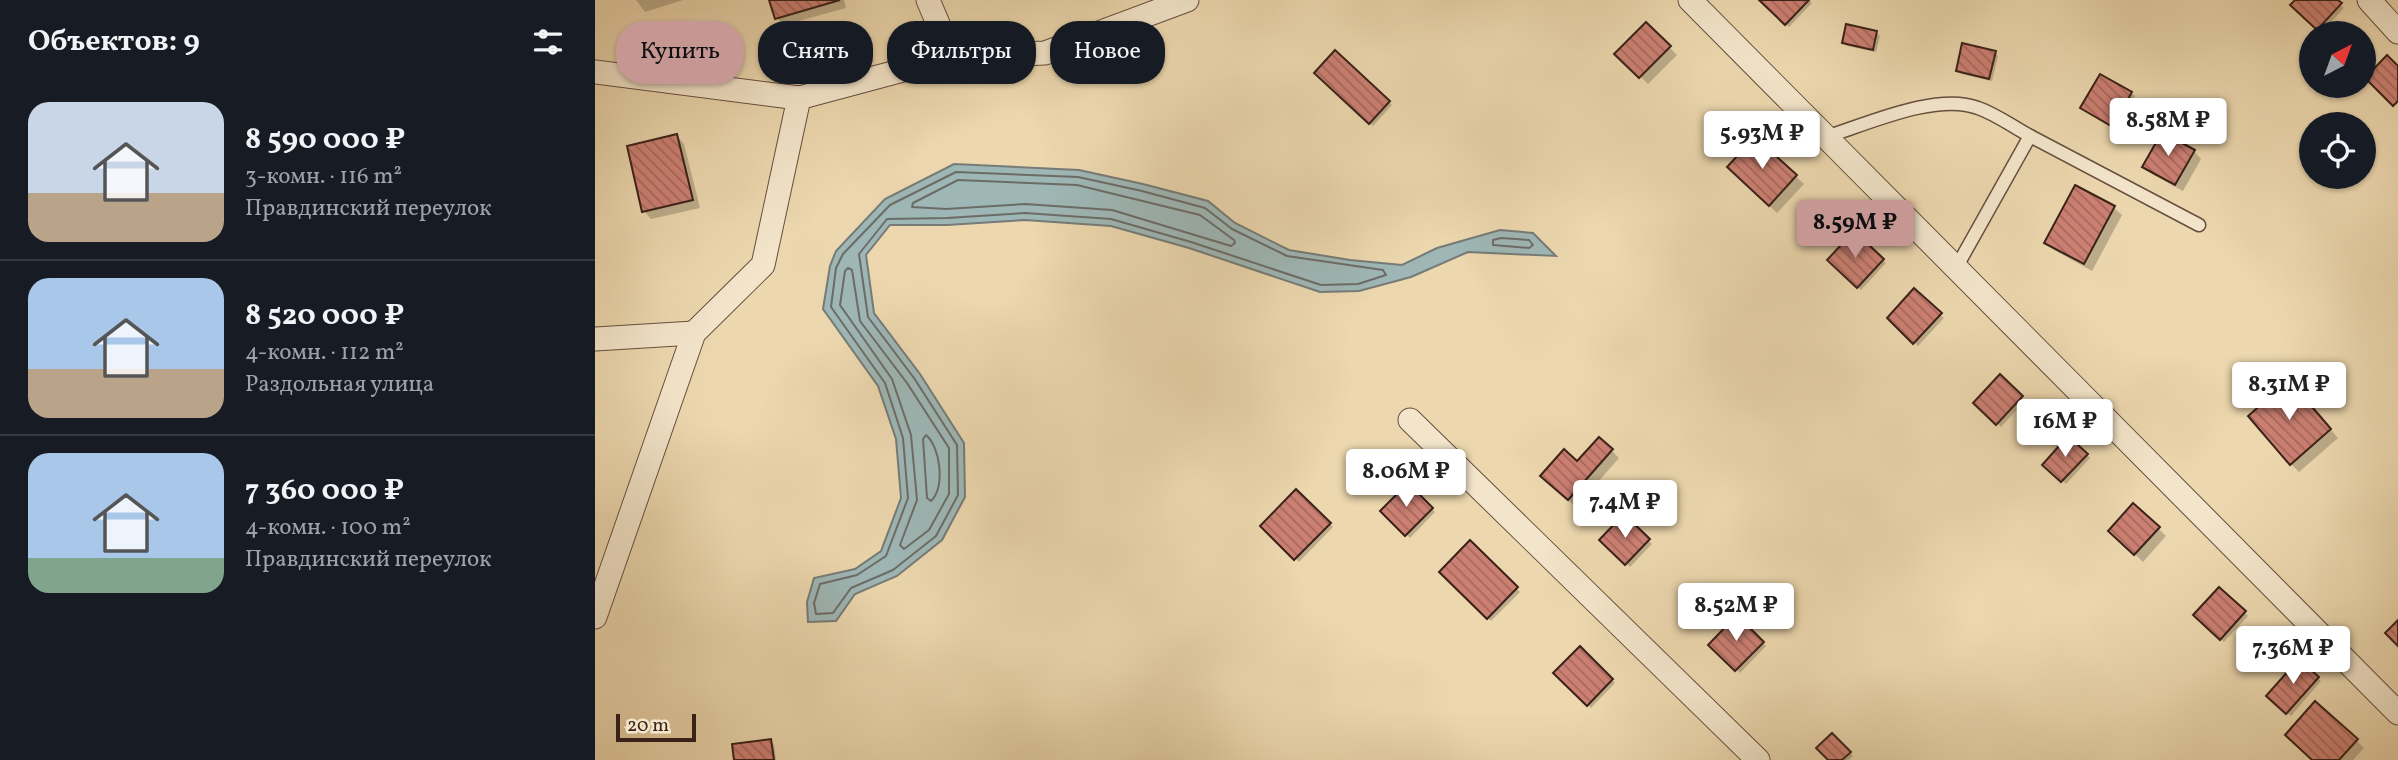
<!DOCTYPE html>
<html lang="ru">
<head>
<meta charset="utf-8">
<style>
  :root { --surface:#171b24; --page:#242831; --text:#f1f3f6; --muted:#9ea1a6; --line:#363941; --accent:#c59692 }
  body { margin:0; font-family:Vollkorn,serif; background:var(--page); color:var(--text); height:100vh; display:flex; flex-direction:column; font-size:26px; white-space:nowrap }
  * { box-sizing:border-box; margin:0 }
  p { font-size:23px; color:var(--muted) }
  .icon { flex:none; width:38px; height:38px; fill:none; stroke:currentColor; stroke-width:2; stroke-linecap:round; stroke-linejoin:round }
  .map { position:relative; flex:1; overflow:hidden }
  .panel { display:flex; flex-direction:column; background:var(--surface); width:595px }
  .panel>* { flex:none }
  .banner { position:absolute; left:21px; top:21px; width:665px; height:63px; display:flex; gap:14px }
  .needle { width:46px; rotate:41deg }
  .buttons { position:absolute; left:1704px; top:21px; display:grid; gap:14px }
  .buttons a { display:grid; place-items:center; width:77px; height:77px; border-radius:50%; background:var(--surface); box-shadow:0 2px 5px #0004; font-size:35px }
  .scale { position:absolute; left:21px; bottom:18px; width:80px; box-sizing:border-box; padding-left:7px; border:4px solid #3a2218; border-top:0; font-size:19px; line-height:24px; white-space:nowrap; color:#3a2218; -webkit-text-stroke:5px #f3e5ca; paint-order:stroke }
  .price { position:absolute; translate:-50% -60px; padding:0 16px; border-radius:7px; background:#fff; color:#222; font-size:23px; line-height:46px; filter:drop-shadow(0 2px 4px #0008) }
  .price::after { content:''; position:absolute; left:50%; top:42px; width:21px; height:16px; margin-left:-10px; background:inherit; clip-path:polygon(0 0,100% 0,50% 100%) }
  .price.current { background:var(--accent); color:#111 }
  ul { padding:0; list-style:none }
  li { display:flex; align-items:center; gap:21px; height:175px; padding:0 28px }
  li+li { border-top:2px solid var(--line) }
  li span { display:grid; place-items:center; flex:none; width:196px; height:140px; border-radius:21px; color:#555 }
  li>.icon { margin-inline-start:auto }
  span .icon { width:84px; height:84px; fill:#fffc; stroke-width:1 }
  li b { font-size:30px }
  h2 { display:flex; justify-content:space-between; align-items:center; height:84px; padding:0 28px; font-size:30px }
  .tag { padding:0 24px; border-radius:28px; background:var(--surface); box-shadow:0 2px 5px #0004; font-size:24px; line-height:63px }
  .tag.current { background:var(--accent); color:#111 }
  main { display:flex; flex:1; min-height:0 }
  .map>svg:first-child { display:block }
  .water { fill:#9eb7b6; stroke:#767b77; stroke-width:2 }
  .shadow { fill:#0003 }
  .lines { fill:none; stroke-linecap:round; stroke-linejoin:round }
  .shore { stroke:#6c6c67; stroke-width:2 }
  .building { fill:url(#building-back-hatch); stroke:#3a2218; stroke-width:2 }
  .service-casing { stroke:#664f3e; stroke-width:15 }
  .minor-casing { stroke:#664f3e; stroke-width:25 }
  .service { stroke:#f3e5ca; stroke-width:12 }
  .minor { stroke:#f3e5ca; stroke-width:23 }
</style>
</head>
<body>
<main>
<section class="panel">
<h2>Объектов: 9<svg class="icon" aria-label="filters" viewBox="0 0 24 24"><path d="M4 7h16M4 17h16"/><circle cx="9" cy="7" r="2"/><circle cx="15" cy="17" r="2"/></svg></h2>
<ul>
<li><span style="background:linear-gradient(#c9d6e8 65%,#b9a48a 0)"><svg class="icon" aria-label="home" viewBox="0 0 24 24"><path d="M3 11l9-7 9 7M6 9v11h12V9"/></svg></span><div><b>8 590 000 ₽</b><p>3-комн. · 116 m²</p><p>Правдинский переулок</p></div></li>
<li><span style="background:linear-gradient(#a9c7e8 65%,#b9a48a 0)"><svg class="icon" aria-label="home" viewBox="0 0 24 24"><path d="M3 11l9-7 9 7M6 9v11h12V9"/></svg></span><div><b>8 520 000 ₽</b><p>4-комн. · 112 m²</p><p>Раздольная улица</p></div></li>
<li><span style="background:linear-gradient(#a9c7e8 75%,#7fa58c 0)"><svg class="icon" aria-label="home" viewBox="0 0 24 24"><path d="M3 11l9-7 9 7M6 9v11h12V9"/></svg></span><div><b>7 360 000 ₽</b><p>4-комн. · 100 m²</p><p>Правдинский переулок</p></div></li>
</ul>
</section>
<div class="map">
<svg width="1803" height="760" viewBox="0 0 1803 760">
  <defs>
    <pattern id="building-back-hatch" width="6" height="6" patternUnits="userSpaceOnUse" patternTransform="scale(1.75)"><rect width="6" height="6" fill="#cc8073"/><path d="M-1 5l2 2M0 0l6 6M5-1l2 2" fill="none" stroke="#a7685d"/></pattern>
  </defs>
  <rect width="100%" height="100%" fill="#ecd7ae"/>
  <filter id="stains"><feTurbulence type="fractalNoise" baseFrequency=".00286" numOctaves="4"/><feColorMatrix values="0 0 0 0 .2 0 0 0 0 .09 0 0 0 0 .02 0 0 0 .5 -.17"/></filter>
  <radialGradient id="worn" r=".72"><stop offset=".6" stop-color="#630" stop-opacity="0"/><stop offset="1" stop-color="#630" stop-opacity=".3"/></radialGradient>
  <path class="water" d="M359,164L484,170L548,184L613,201L640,223L694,250L755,260L807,265L842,248L905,230L938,233L961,256L873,252L816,277L764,291L725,292L594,248L516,226L430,220L352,225H295L271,255L279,313L325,374L369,443L370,497L347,540L302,576L260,594L241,621L213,622L212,602L219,578L260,569L286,551L306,498L301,439L283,386L228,309L235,266L241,251L290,199Z"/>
  <g class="shadow">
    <path d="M41,0H88L50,12Z"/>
    <path d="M176,0H249L251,8L189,25L182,18Z"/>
    <path d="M1167,0H1214L1217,3L1194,27Z"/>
    <path d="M1702,0H1741L1749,8L1727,32L1698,5Z"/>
    <path d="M1051,24L1082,55L1053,84L1022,54Z"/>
    <path d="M1282,33L1285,36L1281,52L1252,46L1249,42Z"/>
    <path d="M740,52L797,105L778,126L721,73Z"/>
    <path d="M1400,53L1403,56L1397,81L1366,74L1363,71Z"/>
    <path d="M1536,93L1540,96L1522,129L1488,108Z"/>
    <path d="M82,136L89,144L105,208L56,219L49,211Z"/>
    <path d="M1160,139L1209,184L1182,213L1142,175Z"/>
    <path d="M1599,151L1606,159L1588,191L1557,174L1549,167Z"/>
    <path d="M1481,187L1519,208L1527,215L1497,271L1459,250L1451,243Z"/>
    <path d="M1259,233L1291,263L1266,290L1234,260Z"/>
    <path d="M1319,291L1349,318L1323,346L1294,317Z"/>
    <path d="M1405,377L1430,401L1406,427L1381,403Z"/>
    <path d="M1702,390L1743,438L1704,472L1696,464Z"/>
    <path d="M1473,438L1495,458L1471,484L1449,465Z"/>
    <path d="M1016,450L1024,458L981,507L955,484L983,464Z"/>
    <path d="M813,486L840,512L815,538L788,511Z"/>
    <path d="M702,492L738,527L704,562L668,526Z"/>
    <path d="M1538,505L1571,536L1548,562L1523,538Z"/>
    <path d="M1029,516L1057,544L1035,567L1007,540Z"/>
    <path d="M875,542L925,592L896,621L846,572Z"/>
    <path d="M1624,589L1653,616L1629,642L1601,615Z"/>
    <path d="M1142,617L1171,646L1145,673L1115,645Z"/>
    <path d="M985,648L1020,683L996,708L961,673Z"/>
    <path d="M1704,662L1726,681L1696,716L1674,696Z"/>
    <path d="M1237,735L1258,756L1254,760H1236Z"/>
    <path d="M1761,740L1769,748L1758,760H1719Z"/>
    <path d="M175,741L179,745L181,760H141Z"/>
  </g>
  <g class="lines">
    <g class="shore">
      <path d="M361,172L483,177L547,191L610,208L637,229L692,256L788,270L791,275L763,284L726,285L596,242L516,219L430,213L352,218L292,219L264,254L273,317L319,378L362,445L363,495L341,536L298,570L256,588L238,613L221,614L219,603L225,584L262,575L291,556L313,498L308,438L290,383L236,307L241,268L248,254L295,205Z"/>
      <path d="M363,180L482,185L605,215L639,240L640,243L636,246L517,210L430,204L351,209L317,207L318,203Z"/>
      <path d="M906,238L934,240L938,245L934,248L898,245V240Z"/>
      <path d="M253,268L257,270L265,321L312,383L354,448V494L334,530L309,549L305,545L322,500L316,435L297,379L245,305L250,271Z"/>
      <path d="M331,435C346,448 350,487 336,501L332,498L328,439Z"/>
    </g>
  </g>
  <g class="building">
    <path d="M174,0H245L180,19Z"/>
    <path d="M1164,0H1214L1190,25Z"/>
    <path d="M1700,0H1743L1747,3L1722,30L1695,5Z"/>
    <path d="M1051,22L1076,46L1044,78L1019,54Z"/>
    <path d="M1251,24L1282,31L1278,50L1247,43Z"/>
    <path d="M1367,43L1401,51L1394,79L1361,71Z"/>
    <path d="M740,50L795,101L774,124L719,73Z"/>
    <path d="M1792,55L1803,66V101L1798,106L1770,78Z"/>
    <path d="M1505,74L1537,92L1518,127L1485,108Z"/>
    <path d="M1567,132L1600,150L1580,185L1547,167Z"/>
    <path d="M82,134L98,200L47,212L32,146Z"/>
    <path d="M1160,137L1202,175L1174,206L1132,167Z"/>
    <path d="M1480,185L1520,206L1489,264L1449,243Z"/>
    <path d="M1259,231L1289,259L1262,288L1232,260Z"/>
    <path d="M1319,288L1347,313L1318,344L1292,318Z"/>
    <path d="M1405,374L1428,396L1401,425L1378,403Z"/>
    <path d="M1694,380L1736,429L1695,465L1653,416Z"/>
    <path d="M1473,436L1493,454L1466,482L1447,465Z"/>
    <path d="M1004,437L1018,449L973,500L945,476L969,449L982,461Z"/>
    <path d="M813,483L838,508L810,536L785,511Z"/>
    <path d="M701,489L736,523L699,560L665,526Z"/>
    <path d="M1538,503L1565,527L1539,555L1513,531Z"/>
    <path d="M1029,514L1055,539L1030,565L1004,540Z"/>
    <path d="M875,540L923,587L892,619L844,572Z"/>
    <path d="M1624,587L1651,611L1625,640L1598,615Z"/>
    <path d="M1142,615L1169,642L1140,671L1113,645Z"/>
    <path d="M1803,620V646L1790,633Z"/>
    <path d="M985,646L1018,679L992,706L958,673Z"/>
    <path d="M1704,659L1724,677L1691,714L1671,696Z"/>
    <path d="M1720,701L1763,739L1744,760H1717L1690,735Z"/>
    <path d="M1237,733L1256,752L1247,760H1233L1221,748Z"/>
    <path d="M176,739L179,760H139L137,744Z"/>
  </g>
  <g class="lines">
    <defs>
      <g id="service">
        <path d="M1231,137C1272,124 1342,92 1383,108C1401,114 1418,127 1435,136"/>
        <path d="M1361,268L1435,136L1604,225"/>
      </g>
      <g id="minor">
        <path d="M333,0L357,57"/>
        <path d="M1095,0L1803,713"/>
        <path d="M1774,0L1803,32"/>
        <path d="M0,72L204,98"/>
        <path d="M0,339L99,333"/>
        <path d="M815,420L1163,760"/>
        <path d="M0,617L99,333L168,265L204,98L357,57L450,53L592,0"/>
      </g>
    </defs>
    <use href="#service" class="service-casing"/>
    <use href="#minor" class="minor-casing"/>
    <use href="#service" class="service"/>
    <use href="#minor" class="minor"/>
  </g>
  <rect width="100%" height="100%" filter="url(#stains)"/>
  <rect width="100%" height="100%" fill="url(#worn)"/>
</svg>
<div class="buttons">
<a><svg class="needle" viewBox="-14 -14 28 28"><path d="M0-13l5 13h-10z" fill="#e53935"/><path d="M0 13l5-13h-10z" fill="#9ea1a6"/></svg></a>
<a><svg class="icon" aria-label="locate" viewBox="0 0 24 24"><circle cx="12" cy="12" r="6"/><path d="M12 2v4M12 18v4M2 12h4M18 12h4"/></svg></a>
</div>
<div class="scale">20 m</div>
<b class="price" style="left:1573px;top:158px">8.58M ₽</b>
<b class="price" style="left:1167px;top:171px">5.93M ₽</b>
<b class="price current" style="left:1260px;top:260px">8.59M ₽</b>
<b class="price" style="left:1694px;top:422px">8.31M ₽</b>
<b class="price" style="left:1470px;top:459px">16M ₽</b>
<b class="price" style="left:811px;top:509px">8.06M ₽</b>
<b class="price" style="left:1030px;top:540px">7.4M ₽</b>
<b class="price" style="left:1141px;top:643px">8.52M ₽</b>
<b class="price" style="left:1698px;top:686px">7.36M ₽</b>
<div class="banner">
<a class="tag current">Купить</a>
<a class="tag">Снять</a>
<a class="tag">Фильтры</a>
<a class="tag">Новое</a>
</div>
</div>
</main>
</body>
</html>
